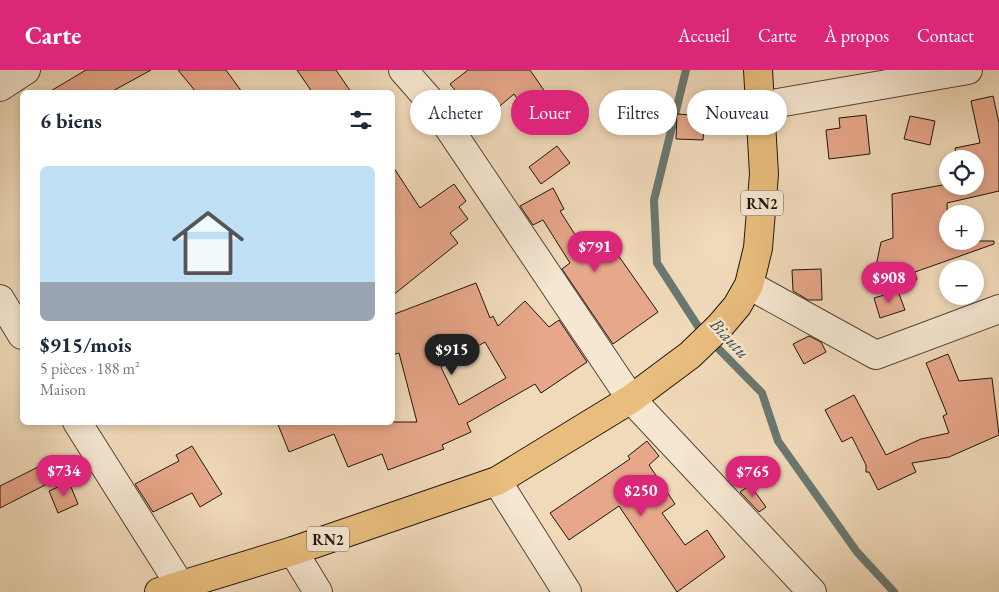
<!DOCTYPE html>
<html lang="fr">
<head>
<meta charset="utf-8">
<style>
  :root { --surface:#fff; --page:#f2f2f3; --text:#1f2937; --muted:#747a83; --accent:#db2777 }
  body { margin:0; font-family:"EB Garamond",serif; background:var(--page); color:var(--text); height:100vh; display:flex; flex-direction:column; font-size:19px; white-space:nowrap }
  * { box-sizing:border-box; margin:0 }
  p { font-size:16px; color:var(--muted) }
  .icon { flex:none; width:28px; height:28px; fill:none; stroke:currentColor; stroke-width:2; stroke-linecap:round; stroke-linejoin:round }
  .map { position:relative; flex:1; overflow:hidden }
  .side { position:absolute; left:20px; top:20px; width:375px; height:335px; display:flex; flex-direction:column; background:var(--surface); border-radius:8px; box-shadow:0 2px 8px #0003 }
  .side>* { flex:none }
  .guide { position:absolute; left:410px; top:20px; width:475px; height:45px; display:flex; gap:10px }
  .tools { position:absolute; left:939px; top:80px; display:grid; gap:10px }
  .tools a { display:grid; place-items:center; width:45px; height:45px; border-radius:50%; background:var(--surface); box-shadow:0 2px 8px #0003; font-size:25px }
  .price { position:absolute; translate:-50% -42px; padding:0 11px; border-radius:18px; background:var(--accent); color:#fff; font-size:16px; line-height:32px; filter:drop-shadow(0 1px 2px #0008) }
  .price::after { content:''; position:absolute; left:50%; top:30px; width:15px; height:11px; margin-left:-8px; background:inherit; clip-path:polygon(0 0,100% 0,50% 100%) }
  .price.current { background:#222; color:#fff }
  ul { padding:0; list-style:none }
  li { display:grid; align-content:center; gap:10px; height:265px; padding:0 20px }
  li span { display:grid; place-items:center; height:155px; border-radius:8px; color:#555 }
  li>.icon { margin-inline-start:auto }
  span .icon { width:90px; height:90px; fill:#fffc; stroke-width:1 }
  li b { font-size:21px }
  h2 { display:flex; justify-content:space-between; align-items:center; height:60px; padding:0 20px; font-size:21px }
  .pill { padding:0 18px; border-radius:22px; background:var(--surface); box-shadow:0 2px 8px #0003; font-size:18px; line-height:45px }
  .pill.current { background:var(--accent); color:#fff }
  header { display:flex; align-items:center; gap:30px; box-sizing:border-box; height:70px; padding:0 25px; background:var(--accent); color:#fff }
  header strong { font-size:24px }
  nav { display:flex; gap:28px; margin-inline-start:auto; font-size:18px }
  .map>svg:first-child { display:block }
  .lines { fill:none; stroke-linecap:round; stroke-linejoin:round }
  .stream { stroke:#697871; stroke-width:8 }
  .building { fill:#e7a78a; stroke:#1f150c; fill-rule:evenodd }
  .minor-casing { stroke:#544638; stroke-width:30 }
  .highway-casing { stroke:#1f150c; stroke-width:30 }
  .minor { stroke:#f6e7d2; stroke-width:28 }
  .highway { stroke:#e8bd7d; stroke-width:28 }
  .labels { text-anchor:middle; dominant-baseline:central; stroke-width:5; stroke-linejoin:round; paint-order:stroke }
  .shield { fill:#f6e7d2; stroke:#605447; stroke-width:1 }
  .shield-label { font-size:15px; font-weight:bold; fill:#1f150c }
  .water-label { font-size:18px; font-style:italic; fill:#4a4f47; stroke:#f6e7d2 }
</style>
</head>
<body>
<header>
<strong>Carte</strong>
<nav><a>Accueil</a><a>Carte</a><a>À propos</a><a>Contact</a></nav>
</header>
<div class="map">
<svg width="999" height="522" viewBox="0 0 999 522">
  <rect width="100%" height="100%" fill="#f1daba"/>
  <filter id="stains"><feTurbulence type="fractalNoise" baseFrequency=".004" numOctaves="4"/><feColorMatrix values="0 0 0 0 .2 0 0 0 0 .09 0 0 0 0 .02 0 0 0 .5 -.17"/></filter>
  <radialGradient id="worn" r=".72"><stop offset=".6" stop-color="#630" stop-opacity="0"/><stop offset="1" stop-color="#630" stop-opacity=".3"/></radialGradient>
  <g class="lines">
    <path class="stream" d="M686,0L654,130L657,193L701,261L762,323L778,371L857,482L894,522"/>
  </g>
  <g class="building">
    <path d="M86,0H151L111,22H49Z"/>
    <path d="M178,0H226L242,22H196Z"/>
    <path d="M297,0H336L351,22H312Z"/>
    <path d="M468,0H530L563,48L541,63L514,24L488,46L477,32L470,38L450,14Z"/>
    <path d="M993,26L999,53V121L947,133L948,171H994V174L915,202L917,210L885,221L876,196L881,172L893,168L892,124L948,114V116H975V89H957L955,78L980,73L971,31Z"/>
    <path d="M677,44L705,46L703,70L676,69Z"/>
    <path d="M866,45L870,84L829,89L826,60L840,58L839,48Z"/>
    <path d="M910,46L935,51L930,75L904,69Z"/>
    <path d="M557,76L570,93L541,114L529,97Z"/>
    <path d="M392,95L420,138L454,114L466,131L459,137L468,149L450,163L458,173L392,226Z"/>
    <path d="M553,118L564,139L560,141L586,182L606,168L658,242L613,274L562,199L570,193L543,150L533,155L520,136Z"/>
    <path d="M821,199L822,230H808L793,221L792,200Z"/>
    <path d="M476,213L490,248L493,246L498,256L525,231L549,257L559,250L587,292L541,323L535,314L467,353L471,362L442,375L444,379L388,400L382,384L348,397L334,364L289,382L277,352H417L399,283L392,285V245ZM485,272L506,308L459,335L441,297Z"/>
    <path d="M898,221L905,240L880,248L874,228Z"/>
    <path d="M809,266L821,272L826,282L804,294L793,274Z"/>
    <path d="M948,284L959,311L992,308L999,365L949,387L912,393L916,402L878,420L869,402H866V395L852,367L842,372L825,340L854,325L886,385L921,369L949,363L943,346L947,344L926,293Z"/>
    <path d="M647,371L659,386L649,395L675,434L662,443L685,475L707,460L725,487L677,522L619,436L569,470L550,443L630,389L628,386Z"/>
    <path d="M192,376L222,424L200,437L192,423L153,442L135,414L179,391L176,385Z"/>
    <path d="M40,396L49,413L0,438V416Z"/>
    <path d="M69,412L78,434L58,443L49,421Z"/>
    <path d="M750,415L766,437L759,442L740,422Z"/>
  </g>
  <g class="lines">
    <defs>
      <g id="minor">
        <path d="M403,0L432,33L631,329L812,522"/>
        <path d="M0,17L26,0"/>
        <path d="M761,36L968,0"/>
        <path d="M749,215L876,285L999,239"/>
        <path d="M0,229L22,265"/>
        <path d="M77,352L180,515"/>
        <path d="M497,411L567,522"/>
        <path d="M293,481L318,522"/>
      </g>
      <path id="highway" d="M159,522L293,481L497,411L631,329L690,285L720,256L737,236L749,215L758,178L764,104L758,0"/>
    </defs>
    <use href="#minor" class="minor-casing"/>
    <use href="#highway" class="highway-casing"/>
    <use href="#minor" class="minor"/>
    <use href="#highway" class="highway"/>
  </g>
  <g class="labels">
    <g class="shield">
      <rect x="741" y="120.5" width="42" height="25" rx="4"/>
      <rect x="307" y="456.5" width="42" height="25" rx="4"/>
    </g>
    <g class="shield-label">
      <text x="762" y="133">RN2</text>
      <text x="328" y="469">RN2</text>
    </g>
    <g class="water-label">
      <text transform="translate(730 268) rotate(47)">Biautu</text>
    </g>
  </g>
  <rect width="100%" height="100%" filter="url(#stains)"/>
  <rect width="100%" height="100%" fill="url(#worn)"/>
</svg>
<div class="tools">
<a><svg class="icon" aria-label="locate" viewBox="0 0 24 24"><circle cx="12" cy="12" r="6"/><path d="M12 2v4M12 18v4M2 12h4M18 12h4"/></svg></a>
<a>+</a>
<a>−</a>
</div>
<b class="price" style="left:595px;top:203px">$791</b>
<b class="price" style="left:889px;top:234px">$908</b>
<b class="price current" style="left:452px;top:306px">$915</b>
<b class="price" style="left:64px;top:427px">$734</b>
<b class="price" style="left:753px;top:428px">$765</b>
<b class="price" style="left:641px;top:447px">$250</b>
<div class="guide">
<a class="pill">Acheter</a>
<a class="pill current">Louer</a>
<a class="pill">Filtres</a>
<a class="pill">Nouveau</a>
</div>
<section class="side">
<h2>6 biens<svg class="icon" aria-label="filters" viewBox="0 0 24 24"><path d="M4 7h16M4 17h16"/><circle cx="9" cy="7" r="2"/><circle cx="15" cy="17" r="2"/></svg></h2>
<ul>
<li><span style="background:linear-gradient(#bfe0f5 75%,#9aa5b1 0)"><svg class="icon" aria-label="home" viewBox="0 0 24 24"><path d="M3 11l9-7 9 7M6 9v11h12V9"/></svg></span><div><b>$915/mois</b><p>5 pièces · 188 m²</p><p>Maison</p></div></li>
</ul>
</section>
</div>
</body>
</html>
